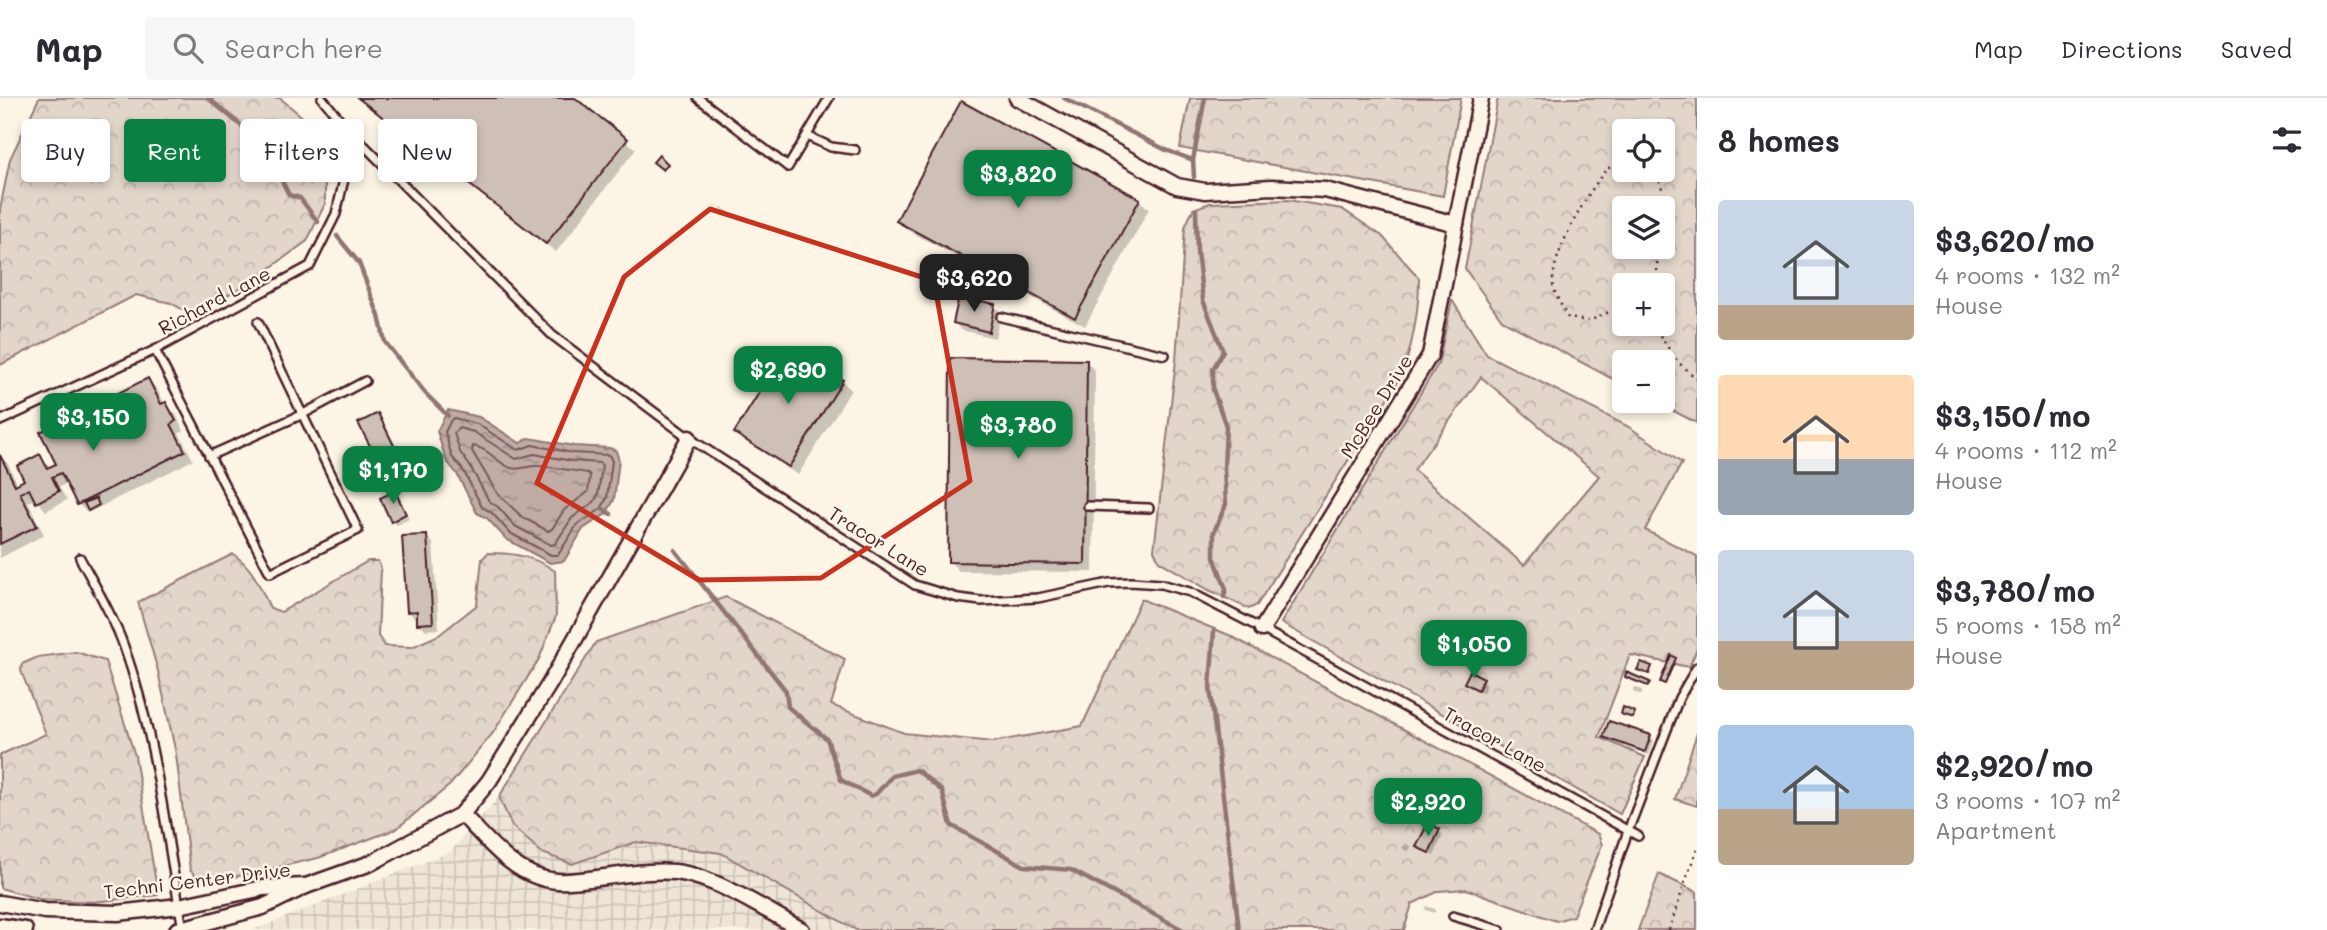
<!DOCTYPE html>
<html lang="en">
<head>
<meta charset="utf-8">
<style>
  :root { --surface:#fff; --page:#f7f7f7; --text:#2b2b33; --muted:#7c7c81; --line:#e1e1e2; --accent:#0b8043 }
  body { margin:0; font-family:Mali,sans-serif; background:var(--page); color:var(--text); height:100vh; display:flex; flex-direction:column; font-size:26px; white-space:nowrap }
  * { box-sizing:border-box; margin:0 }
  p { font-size:23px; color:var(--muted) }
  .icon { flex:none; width:38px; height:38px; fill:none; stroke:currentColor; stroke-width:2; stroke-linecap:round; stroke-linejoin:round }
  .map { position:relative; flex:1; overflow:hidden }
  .drawer { display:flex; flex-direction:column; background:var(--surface); width:630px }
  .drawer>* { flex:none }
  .hud { position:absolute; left:21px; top:21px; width:665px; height:63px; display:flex; gap:14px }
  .tools { position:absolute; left:1612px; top:21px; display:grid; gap:14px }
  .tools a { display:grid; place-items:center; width:63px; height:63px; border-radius:7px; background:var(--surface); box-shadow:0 4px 10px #0003; font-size:35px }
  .price { position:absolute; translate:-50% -60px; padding:0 16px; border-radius:14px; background:var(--accent); color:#fff; font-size:23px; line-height:46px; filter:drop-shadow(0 2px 4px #0008) }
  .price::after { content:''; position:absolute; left:50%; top:42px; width:21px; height:16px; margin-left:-10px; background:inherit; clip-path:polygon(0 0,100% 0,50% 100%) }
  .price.current { background:#222; color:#fff }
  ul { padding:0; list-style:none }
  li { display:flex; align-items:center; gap:21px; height:175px; padding:0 21px }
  li span { display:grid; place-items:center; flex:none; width:196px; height:140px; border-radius:7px; color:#555 }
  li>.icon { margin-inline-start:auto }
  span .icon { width:84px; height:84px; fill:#fffc; stroke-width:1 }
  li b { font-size:30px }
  h2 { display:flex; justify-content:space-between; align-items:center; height:84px; padding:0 21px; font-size:30px }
  .chip { padding:0 24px; border-radius:7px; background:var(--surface); box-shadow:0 4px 10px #0003; font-size:24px; line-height:63px }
  .chip.current { background:var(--accent); color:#fff }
  header { display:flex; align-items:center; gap:42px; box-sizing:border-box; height:98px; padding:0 35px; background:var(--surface); border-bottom:2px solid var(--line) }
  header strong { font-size:33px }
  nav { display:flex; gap:38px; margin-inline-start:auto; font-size:24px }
  .search { width:490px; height:63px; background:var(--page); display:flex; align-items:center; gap:18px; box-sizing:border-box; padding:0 24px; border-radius:7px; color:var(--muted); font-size:26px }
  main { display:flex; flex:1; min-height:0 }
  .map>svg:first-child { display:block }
  .industrial { fill:url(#industrial-grid) }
  .forest { fill:url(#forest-crowns); stroke:#967a7a; stroke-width:2; fill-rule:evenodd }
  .water { fill:url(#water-ripples); stroke:#917474; stroke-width:2 }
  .shadow { fill:#0003 }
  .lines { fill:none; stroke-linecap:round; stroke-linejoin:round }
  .shore { stroke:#79575c; stroke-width:2 }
  .stream { stroke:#917474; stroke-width:4.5 }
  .building { fill:#cfc0b7; stroke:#4a1f2b; stroke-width:2 }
  .lane-casing { stroke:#4a1f2b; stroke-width:12 }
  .street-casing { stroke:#4a1f2b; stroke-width:19 }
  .path { stroke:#4a1f2b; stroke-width:2.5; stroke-dasharray:2 5; stroke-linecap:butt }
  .lane { stroke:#fcf5e5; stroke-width:7 }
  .street { stroke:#fcf5e5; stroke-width:14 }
  .marked { fill:none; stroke:#c8321e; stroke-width:5; stroke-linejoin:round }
  .labels { text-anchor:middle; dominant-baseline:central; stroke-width:5; stroke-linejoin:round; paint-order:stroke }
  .street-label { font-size:19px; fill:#4a1f2b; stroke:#fcf5e5 }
</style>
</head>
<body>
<header>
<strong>Map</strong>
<div class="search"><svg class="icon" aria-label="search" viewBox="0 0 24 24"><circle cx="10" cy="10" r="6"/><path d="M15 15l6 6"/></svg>Search here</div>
<nav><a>Map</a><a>Directions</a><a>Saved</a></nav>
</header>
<main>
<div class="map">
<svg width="1697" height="832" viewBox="0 0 1697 832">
  <defs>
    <pattern id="industrial-grid" width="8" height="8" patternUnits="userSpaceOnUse" patternTransform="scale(1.75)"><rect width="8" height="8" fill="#eee5d7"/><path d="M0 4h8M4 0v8" fill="none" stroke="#cec4b9"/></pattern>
    <pattern id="forest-crowns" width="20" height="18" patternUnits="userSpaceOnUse" patternTransform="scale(1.75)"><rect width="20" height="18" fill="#e2d5ca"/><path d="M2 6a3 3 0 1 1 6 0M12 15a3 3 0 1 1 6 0" fill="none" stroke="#c3b6ae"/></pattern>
    <pattern id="water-ripples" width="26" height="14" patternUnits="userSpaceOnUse" patternTransform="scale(1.75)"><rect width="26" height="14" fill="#c0aca5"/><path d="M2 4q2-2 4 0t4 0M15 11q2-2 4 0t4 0" fill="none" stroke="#9e8b87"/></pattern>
  </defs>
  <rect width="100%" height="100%" fill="#fcf5e5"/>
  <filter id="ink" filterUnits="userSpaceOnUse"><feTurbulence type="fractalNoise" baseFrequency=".0143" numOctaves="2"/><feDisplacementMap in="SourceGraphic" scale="14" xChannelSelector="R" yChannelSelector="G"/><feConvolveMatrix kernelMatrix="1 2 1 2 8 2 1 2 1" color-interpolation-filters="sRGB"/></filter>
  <g filter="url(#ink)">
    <path class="industrial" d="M499,699L512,728L542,755L572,766L636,744L721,755L856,832H253L450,754Z"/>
    <g class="forest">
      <path d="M39,0H280L312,27L325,79V106L307,143L254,182L192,217L171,205L136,197L0,267V111L10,61Z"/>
      <path d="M1190,0H1461L1443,98L1180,50Z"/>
      <path d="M1498,0H1697V325L1654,303H1662V264H1624V287L1502,222L1465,171ZM1624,33H1662V72H1624ZM1624,110H1662V149H1624ZM1662,187V226H1624V187Z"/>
      <path d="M1288,102L1342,111L1382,138L1419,180C1419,214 1413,245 1402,277L1257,507L1249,511L1209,492L1159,463L1154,452L1176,262L1185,129L1193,111L1210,105Z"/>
      <path d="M1452,202L1487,257L1629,329L1682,365L1645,432L1697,458V551L1689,569L1630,557L1599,639L1645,659L1620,716L1281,525L1438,266ZM1481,279L1599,378L1524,467L1414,372Z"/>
      <path d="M488,455C513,455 534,458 555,473L556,518L539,561L493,635L450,687L396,731L318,760L208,785L196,779L190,772L176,656L158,573L138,504L233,456C253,469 260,489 270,510L281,514L368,463H378L381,471L378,538L385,548L412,549L439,537L477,507L482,461Z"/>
      <path d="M726,499L845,561L831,607L904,635L993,644L1082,628L1141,501L1229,537L1598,736L1602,747L1573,818L1556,823L1466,791L1439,793L1412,806L1404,832H856L721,755L636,744L572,766L542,755L512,728L499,699L596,544Z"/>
      <path d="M76,554L105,563L135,658L158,797L93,804L39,801L0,790V657L46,636L21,573L22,566L38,559Z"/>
      <path d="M1697,635V708L1675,701Z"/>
      <path d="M1659,776L1697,794V832H1638Z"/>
    </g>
    <path class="water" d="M448,312L479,319L520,345L529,340L574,348L610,350L616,353L619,362L614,402L606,416L583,431L564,463L550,465L506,441L487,420L477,415L457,376L446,362L437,333Z"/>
    <g class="shadow">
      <path d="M357,0H572L636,51L556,154Z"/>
      <path d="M1139,102L1149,111L1085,228L907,132L898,122Z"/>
      <path d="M722,109L732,117L731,119L721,110Z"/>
      <path d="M994,208L1001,214L995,240L961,232L955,225Z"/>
      <path d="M1086,263L1095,273L1093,474L959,473L950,464Z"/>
      <path d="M148,282L157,291L165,307L175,315L184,333L179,335L193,362L88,415L78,406L68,385L59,389L67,402L46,413L36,401L28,404L44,437L0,460V358L8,366L18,387L26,383L40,358L51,370L58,367Z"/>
      <path d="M842,283L851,292L798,377L745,343L736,334Z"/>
      <path d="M377,318L384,324L407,371L391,379L384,372Z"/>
      <path d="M407,418L409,421L397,427L394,424Z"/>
      <path d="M426,439L433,445L439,531L426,532L419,525V520H415L408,513Z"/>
      <path d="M1675,561L1676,563L1666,586L1664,585Z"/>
      <path d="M1471,575L1487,586L1483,595L1466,585Z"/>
      <path d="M1633,589L1642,592V597L1633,594Z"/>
      <path d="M1650,638L1654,642L1649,657L1610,643L1605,639Z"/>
      <path d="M1439,733L1443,737L1434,758L1419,749Z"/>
      <path d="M1405,745L1411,749L1408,754L1402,750Z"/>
      <path d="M1425,808L1435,811V815L1426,812Z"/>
    </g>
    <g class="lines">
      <g class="shore">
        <path d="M454,320L477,326L518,352L532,347L573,355L609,357L612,363L607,400L601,411L577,427L558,457H551L510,435L492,415L482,409L463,372L452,359L445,334L451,322Z"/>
        <path d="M459,330L474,334L516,361L534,356L572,363L600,365L602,368L598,397L594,404L572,420L555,446L551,447L515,428L498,409L489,403L470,368L460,354L454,335Z"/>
        <path d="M473,348C488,350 497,365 511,370C521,373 529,367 538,368C555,369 572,373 588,375L590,378L588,394L564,412L552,431L548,433L522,419L497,395L472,353Z"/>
      </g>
      <g class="stream">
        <path d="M208,0L243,29L258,50L279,65L281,81L289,97L300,100L318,124"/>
        <path d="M1064,0L1166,52L1193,62"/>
        <path d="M1194,79L1193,62L1205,0"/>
        <path d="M1196,112L1197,154L1203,202L1223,253L1213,271V292L1226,328L1224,371L1226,406L1214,434V459L1226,491L1224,499"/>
        <path d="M337,138L359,165L379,218L385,244L426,296L448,318"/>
        <path d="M603,411L611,416"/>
        <path d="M675,452L786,593L788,609L827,641L841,682L871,698L876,696L892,678L917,672L942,693L951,727L1024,768L1071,772L1183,832"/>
        <path d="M1214,533L1210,589L1239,832"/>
      </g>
    </g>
    <g class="building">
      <path d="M358,0H575L628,41L546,146Z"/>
      <path d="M961,3L1140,101L1075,220L896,123Z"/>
      <path d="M659,57L668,66L663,72L653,64Z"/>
      <path d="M959,198L995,206L989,234L953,225Z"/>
      <path d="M788,248L843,282L789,369L734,335Z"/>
      <path d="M950,260L1087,262L1085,466L948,464Z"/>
      <path d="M148,280L161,306L166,304L176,323L171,326L185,353L77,407L61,375L52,379L59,393L36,405L29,391L20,395L37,428L0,446V357L15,387L24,382L17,368L40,356L47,370L56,366L40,334Z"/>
      <path d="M378,315L402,364L383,373L358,325Z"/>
      <path d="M395,393L406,416L391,424L380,400Z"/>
      <path d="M96,400L99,407L88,413L84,405Z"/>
      <path d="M427,437L433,525L417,526V513L407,514L402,438Z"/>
      <path d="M1671,557L1676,560L1665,586L1660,584Z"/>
      <path d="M1641,564L1652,568L1649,576L1637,572Z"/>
      <path d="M1470,573L1484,580L1478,592L1464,585Z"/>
      <path d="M1626,574L1650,584L1648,588L1625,579Z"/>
      <path d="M1623,609L1635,614L1633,620L1621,616Z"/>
      <path d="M1609,623L1651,637L1645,654L1603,639Z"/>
      <path d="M1396,686L1408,692L1405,698L1393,692Z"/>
      <path d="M1393,694L1404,700L1401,706L1390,701Z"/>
      <path d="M1442,709L1446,712L1444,723L1436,720Z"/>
      <path d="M1428,725L1440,731L1429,755L1416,749Z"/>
    </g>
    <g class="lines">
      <defs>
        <g id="lane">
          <path d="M322,0L347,30L552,237L689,340L915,487L958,500L981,503L1038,500L1109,485L1131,484L1161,486L1190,494L1262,531L1638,738"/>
          <path d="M698,0L788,69L829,0"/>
          <path d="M807,38L831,49L855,52"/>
          <path d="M1001,219L1165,257"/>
          <path d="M155,252L270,475L358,432L258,224"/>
          <path d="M0,323L155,252L310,168L336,116L348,64L347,30"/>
          <path d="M209,358L303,316L365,283"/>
          <path d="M1088,408L1149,410"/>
          <path d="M80,460C95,488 112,516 123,546C156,637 166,736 183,831"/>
          <path d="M1453,818L1500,832"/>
          <path d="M1594,832L1628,733L1679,600L1697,569"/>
        </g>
        <g id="street">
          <path d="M1017,0L1177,88L1205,93L1272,89L1325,92L1456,126"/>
          <path d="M1262,531L1430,257L1481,0"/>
          <path d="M462,716C488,743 516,780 557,783C573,784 589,781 605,779C628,776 651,772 675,774C715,778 767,813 802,832"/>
          <path d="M306,788L371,765L462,716L489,683L550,585L689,340"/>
          <path d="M0,805L45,813L118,815L179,808L263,790L306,788L263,809L177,832"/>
          <path d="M0,828L25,832"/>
        </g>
      </defs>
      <use href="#lane" class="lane-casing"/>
      <use href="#street" class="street-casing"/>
      <g class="path">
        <path d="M1624,68L1607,70C1588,95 1553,152 1553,184C1553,195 1563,210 1568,220L1589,223L1607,215L1624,212"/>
        <path d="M1650,72L1662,86L1660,110"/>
        <path d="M1657,187V149"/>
        <path d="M1652,226L1678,264L1697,281"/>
        <path d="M1669,832L1697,750"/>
      </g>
      <use href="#lane" class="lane"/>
      <use href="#street" class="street"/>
    </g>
  </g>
  <path class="marked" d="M710,111L934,183L970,383L821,480L699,482L537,385L624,179Z"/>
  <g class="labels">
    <g class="street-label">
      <text transform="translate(214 202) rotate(-28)">Richard Lane</text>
      <text transform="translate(1376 308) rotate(-58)">McBee Drive</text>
      <text transform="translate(879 443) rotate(32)">Tracor Lane</text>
      <text transform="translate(1495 641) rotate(29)">Tracor Lane</text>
      <text transform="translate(197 782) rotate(-7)">Techni Center Drive</text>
    </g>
  </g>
</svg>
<div class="tools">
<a><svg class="icon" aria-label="locate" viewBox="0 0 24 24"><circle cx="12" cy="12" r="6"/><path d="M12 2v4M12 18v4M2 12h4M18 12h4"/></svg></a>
<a><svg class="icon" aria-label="layers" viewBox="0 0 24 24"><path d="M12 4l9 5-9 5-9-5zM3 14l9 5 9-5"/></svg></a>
<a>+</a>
<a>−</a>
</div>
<b class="price" style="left:1018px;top:112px">$3,820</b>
<b class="price current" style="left:974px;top:216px">$3,620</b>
<b class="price" style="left:788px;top:308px">$2,690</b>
<b class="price" style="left:93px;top:355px">$3,150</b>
<b class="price" style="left:1018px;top:363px">$3,780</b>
<b class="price" style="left:393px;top:408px">$1,170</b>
<b class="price" style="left:1474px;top:582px">$1,050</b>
<b class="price" style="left:1428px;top:740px">$2,920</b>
<div class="hud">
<a class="chip">Buy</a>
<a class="chip current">Rent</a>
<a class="chip">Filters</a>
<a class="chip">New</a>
</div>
</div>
<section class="drawer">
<h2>8 homes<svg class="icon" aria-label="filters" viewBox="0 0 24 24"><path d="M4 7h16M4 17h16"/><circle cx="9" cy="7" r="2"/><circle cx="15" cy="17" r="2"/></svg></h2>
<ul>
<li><span style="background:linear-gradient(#c9d6e8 75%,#b9a48a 0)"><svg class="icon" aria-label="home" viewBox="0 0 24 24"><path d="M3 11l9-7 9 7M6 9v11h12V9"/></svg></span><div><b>$3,620/mo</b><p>4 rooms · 132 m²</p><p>House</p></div></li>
<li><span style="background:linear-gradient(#ffd9b3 60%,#9aa5b1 0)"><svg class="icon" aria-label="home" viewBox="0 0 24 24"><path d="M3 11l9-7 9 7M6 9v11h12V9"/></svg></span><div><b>$3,150/mo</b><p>4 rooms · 112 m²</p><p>House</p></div></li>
<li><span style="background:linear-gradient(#c9d6e8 65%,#b9a48a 0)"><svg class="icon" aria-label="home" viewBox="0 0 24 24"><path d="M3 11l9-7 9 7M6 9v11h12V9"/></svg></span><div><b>$3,780/mo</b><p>5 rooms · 158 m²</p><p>House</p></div></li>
<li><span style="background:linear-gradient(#a9c7e8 60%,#b9a48a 0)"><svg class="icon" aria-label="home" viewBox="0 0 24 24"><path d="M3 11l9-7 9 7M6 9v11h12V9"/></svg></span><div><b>$2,920/mo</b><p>3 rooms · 107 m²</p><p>Apartment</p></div></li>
</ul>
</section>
</main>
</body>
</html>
